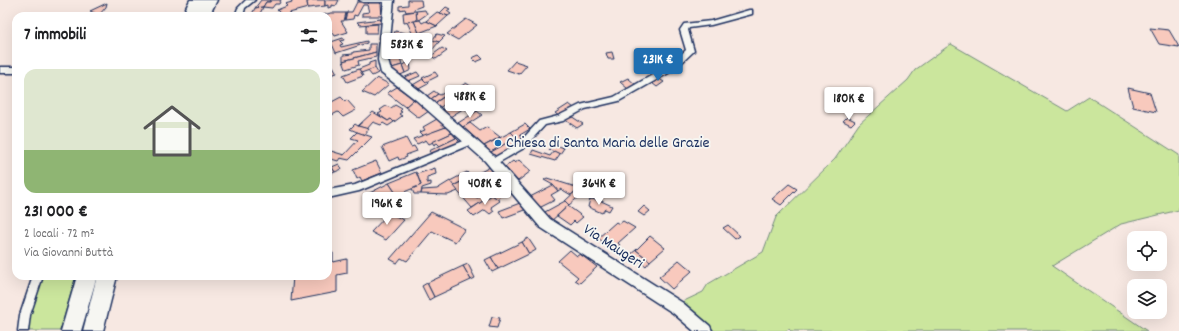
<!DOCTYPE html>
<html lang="it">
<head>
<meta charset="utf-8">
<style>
  :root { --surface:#fff; --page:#f6f6f6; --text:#202124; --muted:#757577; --line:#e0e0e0; --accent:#1f6fb2 }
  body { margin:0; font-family:Dekko,sans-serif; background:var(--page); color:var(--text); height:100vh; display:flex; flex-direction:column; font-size:15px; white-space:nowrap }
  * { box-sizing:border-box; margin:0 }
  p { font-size:13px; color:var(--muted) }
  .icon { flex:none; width:22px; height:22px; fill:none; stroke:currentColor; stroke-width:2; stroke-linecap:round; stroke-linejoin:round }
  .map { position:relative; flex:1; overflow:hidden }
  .side { position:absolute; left:12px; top:12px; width:320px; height:268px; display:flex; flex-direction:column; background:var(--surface); border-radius:12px; box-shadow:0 4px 16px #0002 }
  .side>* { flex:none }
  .tools { position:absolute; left:1127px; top:231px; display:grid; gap:8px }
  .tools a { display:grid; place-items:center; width:40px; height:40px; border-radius:8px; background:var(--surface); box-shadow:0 4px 16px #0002; font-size:20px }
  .price { position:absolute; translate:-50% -34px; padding:0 9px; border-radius:4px; background:#fff; color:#222; font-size:13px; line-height:26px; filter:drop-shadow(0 1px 2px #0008) }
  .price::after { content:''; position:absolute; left:50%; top:24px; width:12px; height:9px; margin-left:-6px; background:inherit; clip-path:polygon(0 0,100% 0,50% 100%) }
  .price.on { background:var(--accent); color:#fff }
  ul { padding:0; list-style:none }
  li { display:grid; align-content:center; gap:8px; height:212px; padding:0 12px }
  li+li { border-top:1px solid var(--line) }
  li span { display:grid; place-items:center; height:124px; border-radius:12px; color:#555 }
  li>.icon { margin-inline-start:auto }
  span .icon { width:72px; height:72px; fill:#fffc; stroke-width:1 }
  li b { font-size:17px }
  h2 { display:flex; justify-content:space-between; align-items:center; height:48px; padding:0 12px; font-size:17px }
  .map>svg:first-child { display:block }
  .green { fill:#cbe69d; stroke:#738a7e }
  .building { fill:#f8c9bd; stroke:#1b2f5e }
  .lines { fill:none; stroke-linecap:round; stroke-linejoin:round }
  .minor-casing { stroke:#1b2f5e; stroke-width:3 }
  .tertiary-casing { stroke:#1b2f5e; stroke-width:3 }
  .motorway-casing { stroke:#1b2f5e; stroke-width:3 }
  .minor { fill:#f6f6f2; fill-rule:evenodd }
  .tertiary { fill:#f6f6f2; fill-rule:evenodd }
  .motorway { fill:#f6f6f2; fill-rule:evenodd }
  .poi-dot { fill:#1f6fb2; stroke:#f6f6f2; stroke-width:1.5 }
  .labels { text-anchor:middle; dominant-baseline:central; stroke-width:3.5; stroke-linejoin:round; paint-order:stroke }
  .poi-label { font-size:16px; fill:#1b2f5e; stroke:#f6f6f2; text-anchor:start }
  .street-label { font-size:16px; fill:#1b2f5e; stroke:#f6f6f2 }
</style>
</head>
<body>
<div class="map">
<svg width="1179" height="331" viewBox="0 0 1179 331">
  <rect width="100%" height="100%" fill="#f7e8e2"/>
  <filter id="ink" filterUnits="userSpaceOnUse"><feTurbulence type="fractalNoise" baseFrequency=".025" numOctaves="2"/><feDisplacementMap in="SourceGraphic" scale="8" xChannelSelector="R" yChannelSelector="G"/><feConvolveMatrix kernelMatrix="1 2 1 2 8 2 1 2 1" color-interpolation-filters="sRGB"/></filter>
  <g filter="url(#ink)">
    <g class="green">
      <path d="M951,44L1067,111L1089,97L1179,155V210L1121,224L1052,266L1147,331H791L789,329L785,331H715L682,302L703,292L708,284L763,252L776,217L835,159L859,124L908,80L915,70Z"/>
      <path d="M42,276H76L60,331H29L30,313Z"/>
    </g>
    <g class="building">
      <path d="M261,0H271L270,2H266L263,7L255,8Z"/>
      <path d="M271,0H281L279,4H275L272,8L263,7L266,2H270Z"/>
      <path d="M291,0H311L307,2L308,8L289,13L292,16H274L280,13L277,10L287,6L285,4L292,2Z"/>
      <path d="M311,0H325V6L308,8L307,2Z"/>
      <path d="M325,0H339L336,6L332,5V7L328,8V5L325,6Z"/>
      <path d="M408,0H421L422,6L414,9V11L406,12L405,9L399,10V6L408,5Z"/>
      <path d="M357,2H370L369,5H363L357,16L354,15L353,19L345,20L347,12H352Z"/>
      <path d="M370,2H379L381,4L382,16H362V13L369,12L367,5Z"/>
      <path d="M107,3L106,7L99,15L90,11Z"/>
      <path d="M263,7L259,16H251L255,8Z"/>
      <path d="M446,7L450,9L447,11L451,14L448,16L440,13Z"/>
      <path d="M425,10L427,14L417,21L416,11Z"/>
      <path d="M416,11L417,21L404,23L403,13Z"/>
      <path d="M437,12L448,16L437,26L426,21Z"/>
      <path d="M331,13H346L344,21H341L348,32L335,36L328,25V16H319Z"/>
      <path d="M381,19V23L360,25L357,22Z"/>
      <path d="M466,19L477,25L458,40L447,34Z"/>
      <path d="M420,20L422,23L426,21L437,26L419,33L414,21Z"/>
      <path d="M414,21L419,33L413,35L407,22Z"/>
      <path d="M378,24L377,33H366V25Z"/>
      <path d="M1150,28L1169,30L1179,47L1159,44Z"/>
      <path d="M395,31L405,33L408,39L393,40Z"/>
      <path d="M437,34L445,36L439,42L432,40Z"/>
      <path d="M343,38L344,40L340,41L343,44L340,45L341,47L367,41V43L336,53L331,42Z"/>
      <path d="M408,39L410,46L402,47L400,40Z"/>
      <path d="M432,40L439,42L432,50L425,48Z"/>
      <path d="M369,44H376V52L343,61V55L353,54V52L369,50Z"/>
      <path d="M442,48L447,51L436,59L431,56Z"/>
      <path d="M398,49L402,65L392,68L390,51Z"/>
      <path d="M376,52V57L358,61L359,65L346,69L343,61Z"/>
      <path d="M612,52L614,59H608L606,53Z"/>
      <path d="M479,55L483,59L476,62L472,58Z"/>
      <path d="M375,61V68L361,73L359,69L369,65V63Z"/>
      <path d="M515,61L527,65L519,74L507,70Z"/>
      <path d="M410,62L411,70L405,73L402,65Z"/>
      <path d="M402,65L405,73L398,76L392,70V68Z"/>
      <path d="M333,66L337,73L328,76V67Z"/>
      <path d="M375,68L378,73L372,76L368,71Z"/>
      <path d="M359,69L363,76L347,82L343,75Z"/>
      <path d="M417,72L420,76L406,82L403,78Z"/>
      <path d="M435,72L438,76L426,82L422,78Z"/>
      <path d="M377,78L389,84L374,97L362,92Z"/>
      <path d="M628,78L636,85L628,89L620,82Z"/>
      <path d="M658,78L664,82L657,87L652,83Z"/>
      <path d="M423,79L428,84L415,91L411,86Z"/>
      <path d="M466,83L472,87L439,108L433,104Z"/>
      <path d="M397,87L414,99L405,107L387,93Z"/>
      <path d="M1128,88L1150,93L1156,112L1133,107Z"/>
      <path d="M434,91L438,94L428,101L424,98Z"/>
      <path d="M465,92L467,94L460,98L469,105L450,117L442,110L448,106L450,108L455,105L450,101Z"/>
      <path d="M444,93L446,95L433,104L428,101L438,94L440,95Z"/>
      <path d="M341,97L345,101L347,100L356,110L343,117L338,112L328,117V104Z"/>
      <path d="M414,99L429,111L419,118L405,107Z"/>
      <path d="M569,104L574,108L560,117L555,113Z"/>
      <path d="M395,105L402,109L400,111L402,112L399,114L402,116L394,122L391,119L388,121L378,114L382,112L380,110L386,106L391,108Z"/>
      <path d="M469,105L477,111L472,114L464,108Z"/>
      <path d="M477,111L482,115L463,127L458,123Z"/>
      <path d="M373,112L388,121L391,119L394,122L388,126L383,123L381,125L373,122L367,129L358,126Z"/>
      <path d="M571,116L583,124L577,128L565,120Z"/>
      <path d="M847,117L855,121L851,125L843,121Z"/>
      <path d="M437,119L446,127L424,136L420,132L425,130L423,127Z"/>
      <path d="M470,123L480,131L487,127L500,137L484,146L463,127Z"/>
      <path d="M355,124L358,126L369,129L364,135L350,129Z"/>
      <path d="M525,124L530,129L520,135L523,139L516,143L512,140L516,137L511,132Z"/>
      <path d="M446,127L452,133L429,144L426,140L417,144L413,139Z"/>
      <path d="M357,132L372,137L349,160L340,158L338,161L328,158V154L331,151L344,155L358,140L351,138Z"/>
      <path d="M511,132L516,137L512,140L491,152L484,146Z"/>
      <path d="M452,133L456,138L440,146L437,143L434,145L432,142Z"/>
      <path d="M406,138L411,147L414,146L417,151L406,155L407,157L399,160L398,157L389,161L382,147Z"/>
      <path d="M456,138L460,142L432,155L429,151Z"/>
      <path d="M512,140L516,143L513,145L515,147L496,158L491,152Z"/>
      <path d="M553,144L564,148L560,154L549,150Z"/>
      <path d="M533,150L550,156L554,151L560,154L555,161L531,154Z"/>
      <path d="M519,160L531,171L518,181L505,167L513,161L515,163Z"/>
      <path d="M376,161L382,173L362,181L360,177L357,179L353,170Z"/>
      <path d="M339,164L342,169L335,172L332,167Z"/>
      <path d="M330,165L335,172L328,175V166Z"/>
      <path d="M490,167L495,173L477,184L471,177Z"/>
      <path d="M435,168L436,174L427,177V183L431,182V185L422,188L421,194H414L412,189L421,185L417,174Z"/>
      <path d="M416,172L421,185L397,195L389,183Z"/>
      <path d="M467,172L470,177L453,186L450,181Z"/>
      <path d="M471,177L477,184L468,188L477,198L482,195L486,199L472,208L453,186Z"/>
      <path d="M547,178L579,188L571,195L561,189L558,191L553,185L544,180Z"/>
      <path d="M450,181L458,191L448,195L421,194L422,190L437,189Z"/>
      <path d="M389,183L397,195L373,207L366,195Z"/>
      <path d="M789,184L797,189L781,205L772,199Z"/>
      <path d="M506,185L511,189L497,199L492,195Z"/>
      <path d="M553,185L558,191L551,195L555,200L539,208L530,197Z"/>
      <path d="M579,188L587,190L569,205L565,201Z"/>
      <path d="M492,195L500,201L491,207L494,211L490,214L485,210L474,217L468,211Z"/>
      <path d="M590,199L599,200L612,206L609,211L605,209L602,213L588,207Z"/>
      <path d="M565,201L569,205L550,222L543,213Z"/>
      <path d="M520,203L527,209L503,218L499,211Z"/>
      <path d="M568,206L583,217L576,223L574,221L570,225L557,216Z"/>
      <path d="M644,206L650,211L644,216L638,212Z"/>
      <path d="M431,212L465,229L455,242L432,231L407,261L401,258L397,263L390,259Z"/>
      <path d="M389,213L404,220L386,240L371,232Z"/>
      <path d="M623,221L635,228L618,243L620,245L614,251L598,238L616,222L619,224Z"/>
      <path d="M728,225L740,236L735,239L723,228Z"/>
      <path d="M650,236L665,248L650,261L636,250Z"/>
      <path d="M528,238L536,250L529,254L522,242Z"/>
      <path d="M522,242L529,254L498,269L491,257Z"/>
      <path d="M328,250L333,253V262L347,259V273L337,275V292L291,301L293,276H328Z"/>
      <path d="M570,250L577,256L580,254L597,267L580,283L575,280L578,277L558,261Z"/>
      <path d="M636,250L650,261L646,266L631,254Z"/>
      <path d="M491,257L498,269L492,272L485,260Z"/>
      <path d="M679,260L692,271L672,289L659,277Z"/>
      <path d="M468,264L475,278L471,280L463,266Z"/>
      <path d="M463,266L471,280L434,297L427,283Z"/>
      <path d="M427,283L434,297L429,300L422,286Z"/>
      <path d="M492,317L500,318L497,328L489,327Z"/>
    </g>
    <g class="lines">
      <defs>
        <g id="minor">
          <path d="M246,0H255L245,8L243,16H235L238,8Z"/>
          <path d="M359,0H393L389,2H363Z"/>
          <path d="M749,10H752V14L711,25L689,28L688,30L694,51L674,70L619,101L585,109L563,121L545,125L524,148L496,164H490L489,162L490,160L518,144L539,121L558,116L580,105L614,97L668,66L686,50L680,30L684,24L711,21Z"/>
          <rect x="0" y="67" width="16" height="6"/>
          <path d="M471,138L475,141L474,143L359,191L328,198V190L355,185Z"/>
          <path d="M33,276H43L30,315L28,331H18L20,315Z"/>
        </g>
        <path id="tertiary" d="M384,0H394L388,60L390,68L424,94L493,155L550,219L683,303L710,326L712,331H694L673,313L540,227L485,161L416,100L381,73L378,60Z"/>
        <g id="motorway">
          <path d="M190,0H217L209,16H182Z"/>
          <path d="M77,276H97L81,331H61Z"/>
          <path d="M97,276H117L103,331H83Z"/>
        </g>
      </defs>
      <use href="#minor" class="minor-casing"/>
      <use href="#tertiary" class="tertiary-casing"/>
      <use href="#motorway" class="motorway-casing"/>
      <use href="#minor" class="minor"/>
      <use href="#tertiary" class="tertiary"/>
      <use href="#motorway" class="motorway"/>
    </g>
  </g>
  <circle class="poi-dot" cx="498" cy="143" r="4"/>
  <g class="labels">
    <g class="poi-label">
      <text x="506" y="143">Chiesa di Santa Maria delle Grazie</text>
    </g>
    <g class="street-label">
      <text transform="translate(613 247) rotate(33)">Via Maugeri</text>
    </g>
  </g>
</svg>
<div class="tools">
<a><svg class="icon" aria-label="locate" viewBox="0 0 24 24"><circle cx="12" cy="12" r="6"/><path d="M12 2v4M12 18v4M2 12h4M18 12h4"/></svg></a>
<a><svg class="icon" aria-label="layers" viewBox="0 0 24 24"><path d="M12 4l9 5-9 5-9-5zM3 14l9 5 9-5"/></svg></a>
</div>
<b class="price" style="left:407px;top:67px">583K €</b>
<b class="price on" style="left:658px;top:82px">231K €</b>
<b class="price" style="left:470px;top:119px">488K €</b>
<b class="price" style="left:849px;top:121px">180K €</b>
<b class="price" style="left:485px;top:206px">408K €</b>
<b class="price" style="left:599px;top:206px">364K €</b>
<b class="price" style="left:387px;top:226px">196K €</b>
<section class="side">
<h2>7 immobili<svg class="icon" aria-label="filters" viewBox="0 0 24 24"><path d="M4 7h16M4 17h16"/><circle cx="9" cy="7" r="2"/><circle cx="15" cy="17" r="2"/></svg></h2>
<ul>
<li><span style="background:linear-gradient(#dfe7d0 65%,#8fb573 0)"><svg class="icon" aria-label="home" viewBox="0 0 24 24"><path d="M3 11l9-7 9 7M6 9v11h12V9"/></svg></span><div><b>231 000 €</b><p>2 locali · 72 m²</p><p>Via Giovanni Buttà</p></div></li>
</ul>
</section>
</div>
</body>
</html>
